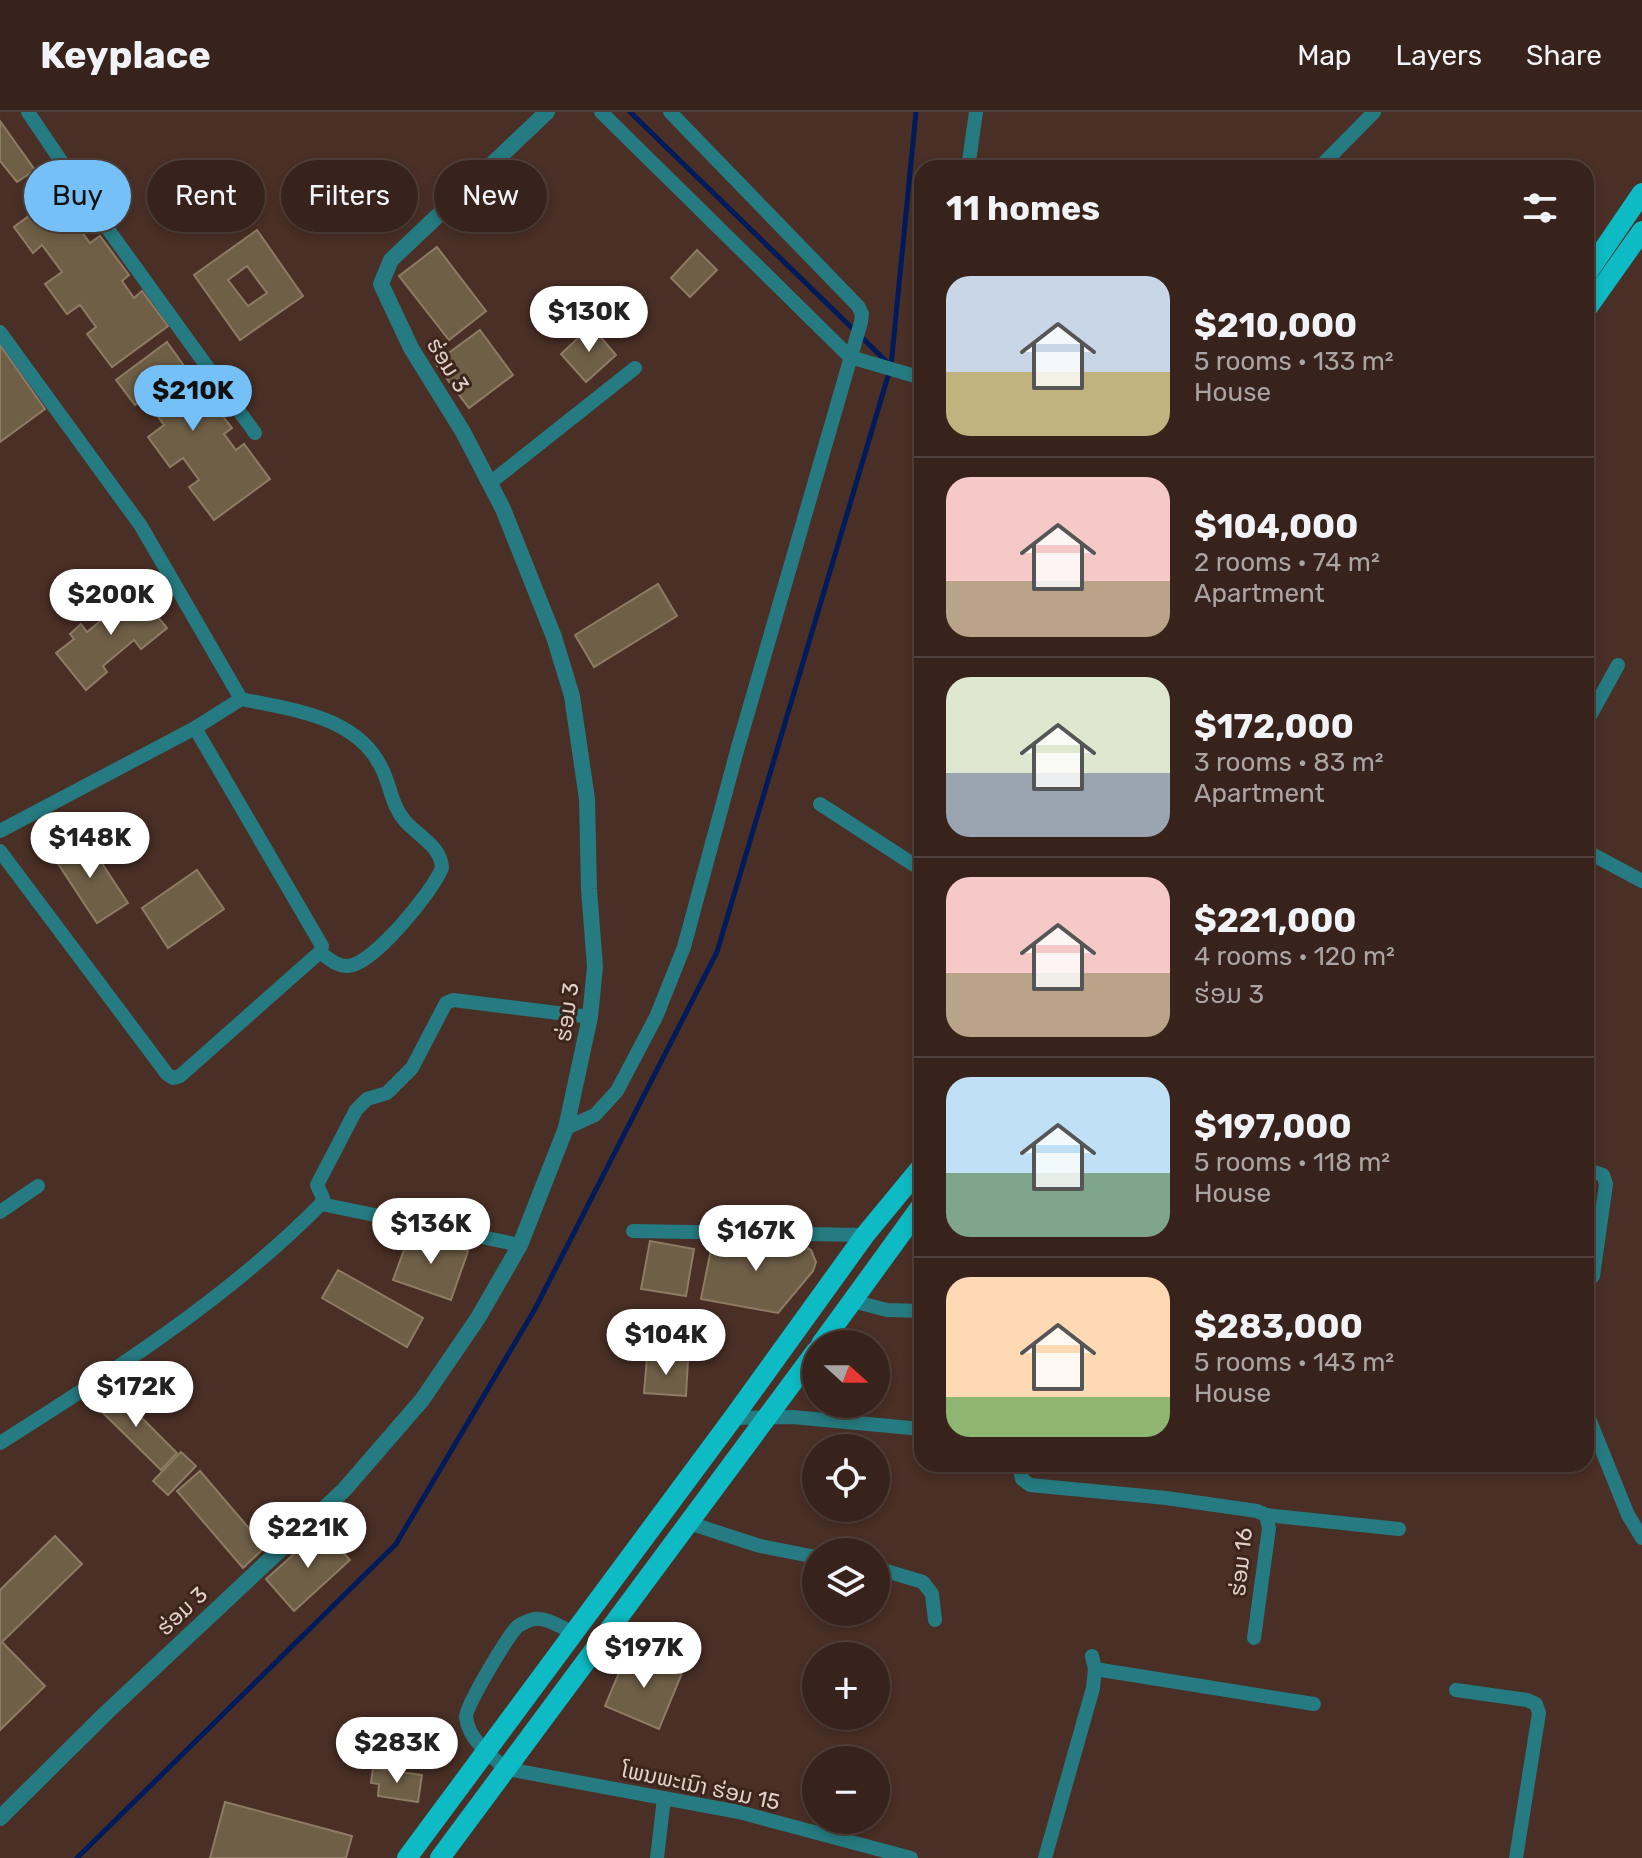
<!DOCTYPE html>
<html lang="en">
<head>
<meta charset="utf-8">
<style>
  :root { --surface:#37231c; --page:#3e2b25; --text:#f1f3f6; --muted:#aaa4a3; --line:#51403b; --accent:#75c0f6 }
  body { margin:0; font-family:Rubik,"Noto Sans Lao",sans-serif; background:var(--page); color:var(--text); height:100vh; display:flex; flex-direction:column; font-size:30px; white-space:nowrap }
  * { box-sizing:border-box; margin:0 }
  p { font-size:26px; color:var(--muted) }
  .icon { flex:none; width:44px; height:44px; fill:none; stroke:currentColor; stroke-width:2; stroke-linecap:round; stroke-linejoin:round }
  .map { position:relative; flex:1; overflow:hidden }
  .side { position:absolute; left:914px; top:48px; width:680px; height:1312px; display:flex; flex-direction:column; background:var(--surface); border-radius:24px; box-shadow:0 4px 12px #0003,0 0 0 2px var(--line) }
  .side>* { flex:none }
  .guide { position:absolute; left:24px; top:48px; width:760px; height:72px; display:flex; gap:16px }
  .needle { width:52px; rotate:111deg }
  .fabs { position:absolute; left:802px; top:1218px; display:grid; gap:16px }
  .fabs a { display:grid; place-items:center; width:88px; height:88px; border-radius:50%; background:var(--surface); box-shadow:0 4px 12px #0003,0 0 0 2px var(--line); font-size:40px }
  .price { position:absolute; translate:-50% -68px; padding:0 18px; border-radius:28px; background:#fff; color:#222; font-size:26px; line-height:52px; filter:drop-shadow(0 2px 4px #0008) }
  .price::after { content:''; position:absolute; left:50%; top:48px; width:24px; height:18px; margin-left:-12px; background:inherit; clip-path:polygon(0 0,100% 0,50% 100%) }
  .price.selected { background:var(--accent); color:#111 }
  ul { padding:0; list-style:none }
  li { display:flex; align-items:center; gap:24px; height:200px; padding:0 32px }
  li+li { border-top:2px solid var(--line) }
  li span { display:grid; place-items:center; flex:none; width:224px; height:160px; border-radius:24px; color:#555 }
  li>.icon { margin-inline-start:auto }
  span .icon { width:96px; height:96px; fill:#fffc; stroke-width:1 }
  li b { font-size:34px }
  h2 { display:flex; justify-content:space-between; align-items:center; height:96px; padding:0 32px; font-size:34px }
  .tag { padding:0 28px; border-radius:36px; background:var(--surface); box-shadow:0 4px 12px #0003,0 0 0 2px var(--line); font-size:28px; line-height:72px }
  .tag.selected { background:var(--accent); color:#111 }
  header { display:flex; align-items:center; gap:48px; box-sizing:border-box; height:112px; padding:0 40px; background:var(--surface); border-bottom:2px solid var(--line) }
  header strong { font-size:38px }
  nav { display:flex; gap:44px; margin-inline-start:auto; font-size:28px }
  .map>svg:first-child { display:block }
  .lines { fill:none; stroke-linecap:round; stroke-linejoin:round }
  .stream { stroke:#011a59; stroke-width:5 }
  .building { fill:#6f5f47; stroke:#8d7c63; stroke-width:2; fill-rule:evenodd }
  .minor { stroke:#257b81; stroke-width:14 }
  .tertiary { stroke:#257b81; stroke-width:16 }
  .primary { stroke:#0ebac3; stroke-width:20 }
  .labels { text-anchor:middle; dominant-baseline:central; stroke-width:6; stroke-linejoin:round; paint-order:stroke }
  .street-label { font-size:22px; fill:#e1d0ca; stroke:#3e251c }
</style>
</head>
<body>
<header>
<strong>Keyplace</strong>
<nav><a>Map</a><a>Layers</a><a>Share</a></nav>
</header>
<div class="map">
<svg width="1642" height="1746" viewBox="0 0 1642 1746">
  <rect width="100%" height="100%" fill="#492f26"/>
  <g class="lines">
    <g class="stream">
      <path d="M630,0L887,250"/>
      <path d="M77,1746L396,1432L535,1197L717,840L891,254L916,0"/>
    </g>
  </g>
  <g class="building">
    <path d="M0,9L35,58L17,70L0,49Z"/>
    <path d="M65,77L85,105L76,112L90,131L100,124L129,163L122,169L134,186L142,179L168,214L112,255L87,222L96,215L80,193L67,202L45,172L62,160L42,133L33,141L14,115Z"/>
    <path d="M257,118L303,184L240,228L194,163ZM247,154L267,181L248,194L228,168Z"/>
    <path d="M437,135L486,199L449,228L399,164Z"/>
    <path d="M697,138L717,158L690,185L671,166Z"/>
    <path d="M591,214L616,243L586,270L561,242Z"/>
    <path d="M480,218L513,263L469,296L435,251Z"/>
    <path d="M167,230L187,258L178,265L192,284L202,277L232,316L224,322L236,338L244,332L270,367L214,408L189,375L199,368L183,346L170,355L148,325L164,313L144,286L135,293L116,268Z"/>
    <path d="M0,233L45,297L0,330Z"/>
    <path d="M131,472L167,516L141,537L134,528L103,554L107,560L86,578L56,541L74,527L70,522L81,512L87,520L116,496L110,489Z"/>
    <path d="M658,472L677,504L594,555L575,523Z"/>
    <path d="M84,724L128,791L97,811L53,744Z"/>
    <path d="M197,758L224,797L168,836L142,796Z"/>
    <path d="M411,1119L468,1139L451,1188L393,1168Z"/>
    <path d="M713,1127L801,1132L811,1138L816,1150L813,1159L778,1201L701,1187Z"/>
    <path d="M650,1129L694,1137L686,1184L641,1177Z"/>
    <path d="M338,1158L423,1206L407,1235L322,1186Z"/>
    <path d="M647,1245L688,1248L686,1284L644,1281Z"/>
    <path d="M112,1276L177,1341L161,1358L95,1293Z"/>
    <path d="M181,1340L196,1354L168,1383L153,1369Z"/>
    <path d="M200,1359L265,1435L243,1456L177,1379Z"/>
    <path d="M322,1417L350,1448L294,1499L266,1467Z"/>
    <path d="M55,1424L82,1452L2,1530L45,1574L0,1618V1478Z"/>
    <path d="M628,1539L682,1561L659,1617L605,1594Z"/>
    <path d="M373,1656L422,1663L418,1690L378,1684L379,1672L371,1671Z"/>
    <path d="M225,1690L352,1724L346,1746H210Z"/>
  </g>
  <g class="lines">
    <g class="minor">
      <path d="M28,0L92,95L255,321"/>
      <path d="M601,0L850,245L922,266"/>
      <path d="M968,56L976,0"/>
      <path d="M1319,56L1374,0"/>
      <path d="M0,220L141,414L241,587"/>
      <path d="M490,371L635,256"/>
      <path d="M1586,611L1618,553"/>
      <path d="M820,692L922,758"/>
      <path d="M0,719L195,616L241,587C292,598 359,604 383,659C391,676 392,694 405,709C418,724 441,734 442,756C433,779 373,853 348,854C336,854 329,847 320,840"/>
      <path d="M0,739L167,962L173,966L180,964L320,840L322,834L195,616"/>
      <path d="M1586,739L1642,769"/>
      <path d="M566,1016L595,1003L617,979L656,905L684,835L738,635L861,210L862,202L858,194L670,0"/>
      <path d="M1586,1057L1603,1063L1606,1072L1593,1164L1586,1171"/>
      <path d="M321,1092L520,1133"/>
      <path d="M0,1100L38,1074"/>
      <path d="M633,1119L865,1123"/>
      <path d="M852,1189L887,1198L922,1199"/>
      <path d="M1586,1195L1587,1171"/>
      <path d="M1586,1299L1628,1403L1642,1426"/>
      <path d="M733,1306L792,1305L922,1317"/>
      <path d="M0,1331C111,1261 228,1186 321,1092L323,1086L317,1073L356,998L367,987L387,981L412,956L446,891L453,888L590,905"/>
      <path d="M1019,1352L1022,1367L1030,1373L1166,1386L1257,1399L1266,1403L1269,1416L1254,1526"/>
      <path d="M1266,1403L1399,1417"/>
      <path d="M689,1411L760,1434L816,1445"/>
      <path d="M876,1456L923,1470L932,1482L935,1508"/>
      <path d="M574,1521C562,1516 547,1505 534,1507C530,1508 520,1512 517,1515C508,1524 465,1595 466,1605C468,1627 491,1645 507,1657L739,1700L911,1746"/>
      <path d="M1095,1557L1314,1592"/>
      <path d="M1456,1578L1527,1588L1536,1592L1539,1601L1516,1746"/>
      <path d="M657,1746L664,1686"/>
      <path d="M1045,1746L1093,1576L1095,1557L1092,1544"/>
    </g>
    <path class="tertiary" d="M0,1706L106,1601L344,1378L422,1288L478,1206L520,1133L566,1016L590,905L595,855L589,777L587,687L572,584L554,525L503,397L463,320L411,236L381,172L391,148L547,0"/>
    <g class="primary">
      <path d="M1586,163L1642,81"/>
      <path d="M1586,198L1642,119"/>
      <path d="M821,1232L922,1093"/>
      <path d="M407,1746L733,1306L865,1123L922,1054"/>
      <path d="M440,1746L816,1239"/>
    </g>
  </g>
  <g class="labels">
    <g class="street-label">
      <text transform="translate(448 253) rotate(58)">ຮ່ອມ 3</text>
      <text transform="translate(567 900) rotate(-82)">ຮ່ອມ 3</text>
      <text transform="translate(1241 1450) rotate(-84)">ຮ່ອມ 16</text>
      <text transform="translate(182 1499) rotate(-43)">ຮ່ອມ 3</text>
      <text transform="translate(701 1674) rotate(12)">ໂພນພະເນົາ ຮ່ອມ 15</text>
    </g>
  </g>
</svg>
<div class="fabs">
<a><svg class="needle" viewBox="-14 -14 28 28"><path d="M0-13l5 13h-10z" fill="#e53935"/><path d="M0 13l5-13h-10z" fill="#aaa4a3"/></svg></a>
<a><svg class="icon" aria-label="locate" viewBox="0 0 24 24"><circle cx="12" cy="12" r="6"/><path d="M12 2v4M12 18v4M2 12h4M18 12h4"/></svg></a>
<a><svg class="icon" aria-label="layers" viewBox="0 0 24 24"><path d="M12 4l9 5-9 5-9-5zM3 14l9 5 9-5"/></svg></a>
<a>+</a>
<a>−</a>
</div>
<b class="price" style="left:589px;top:242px">$130K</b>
<b class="price selected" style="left:193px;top:321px">$210K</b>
<b class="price" style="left:111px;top:525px">$200K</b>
<b class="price" style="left:90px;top:768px">$148K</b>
<b class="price" style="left:431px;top:1154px">$136K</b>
<b class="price" style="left:756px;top:1161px">$167K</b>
<b class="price" style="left:666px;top:1265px">$104K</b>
<b class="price" style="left:136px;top:1317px">$172K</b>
<b class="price" style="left:308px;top:1458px">$221K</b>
<b class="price" style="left:644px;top:1578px">$197K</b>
<b class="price" style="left:397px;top:1673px">$283K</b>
<div class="guide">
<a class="tag selected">Buy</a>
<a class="tag">Rent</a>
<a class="tag">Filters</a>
<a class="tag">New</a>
</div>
<section class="side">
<h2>11 homes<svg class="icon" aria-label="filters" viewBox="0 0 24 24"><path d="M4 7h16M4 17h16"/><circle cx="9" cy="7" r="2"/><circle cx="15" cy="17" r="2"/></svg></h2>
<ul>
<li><span style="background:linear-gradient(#c9d6e8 60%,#c2b280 0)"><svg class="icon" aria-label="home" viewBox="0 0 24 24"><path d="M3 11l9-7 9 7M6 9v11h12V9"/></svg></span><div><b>$210,000</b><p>5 rooms · 133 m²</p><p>House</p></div></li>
<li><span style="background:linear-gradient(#f6c9c9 65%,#b9a48a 0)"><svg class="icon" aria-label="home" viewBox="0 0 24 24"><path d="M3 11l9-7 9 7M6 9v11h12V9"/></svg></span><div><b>$104,000</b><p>2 rooms · 74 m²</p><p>Apartment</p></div></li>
<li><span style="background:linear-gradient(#dfe7d0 60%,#9aa5b1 0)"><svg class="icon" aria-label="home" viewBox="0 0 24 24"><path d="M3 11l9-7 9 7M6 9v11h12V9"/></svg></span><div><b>$172,000</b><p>3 rooms · 83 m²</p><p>Apartment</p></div></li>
<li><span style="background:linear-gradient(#f6c9c9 60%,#b9a48a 0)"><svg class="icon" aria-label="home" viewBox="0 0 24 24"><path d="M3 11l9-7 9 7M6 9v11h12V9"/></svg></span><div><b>$221,000</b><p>4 rooms · 120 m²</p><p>ຮ່ອມ 3</p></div></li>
<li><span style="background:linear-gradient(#bfe0f5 60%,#7fa58c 0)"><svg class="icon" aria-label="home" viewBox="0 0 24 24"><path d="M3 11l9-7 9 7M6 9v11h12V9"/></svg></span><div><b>$197,000</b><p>5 rooms · 118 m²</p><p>House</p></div></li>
<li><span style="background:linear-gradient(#ffd9b3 75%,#8fb573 0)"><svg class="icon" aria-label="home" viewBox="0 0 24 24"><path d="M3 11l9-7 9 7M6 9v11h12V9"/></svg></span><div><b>$283,000</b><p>5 rooms · 143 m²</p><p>House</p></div></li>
</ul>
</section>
</div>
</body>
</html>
